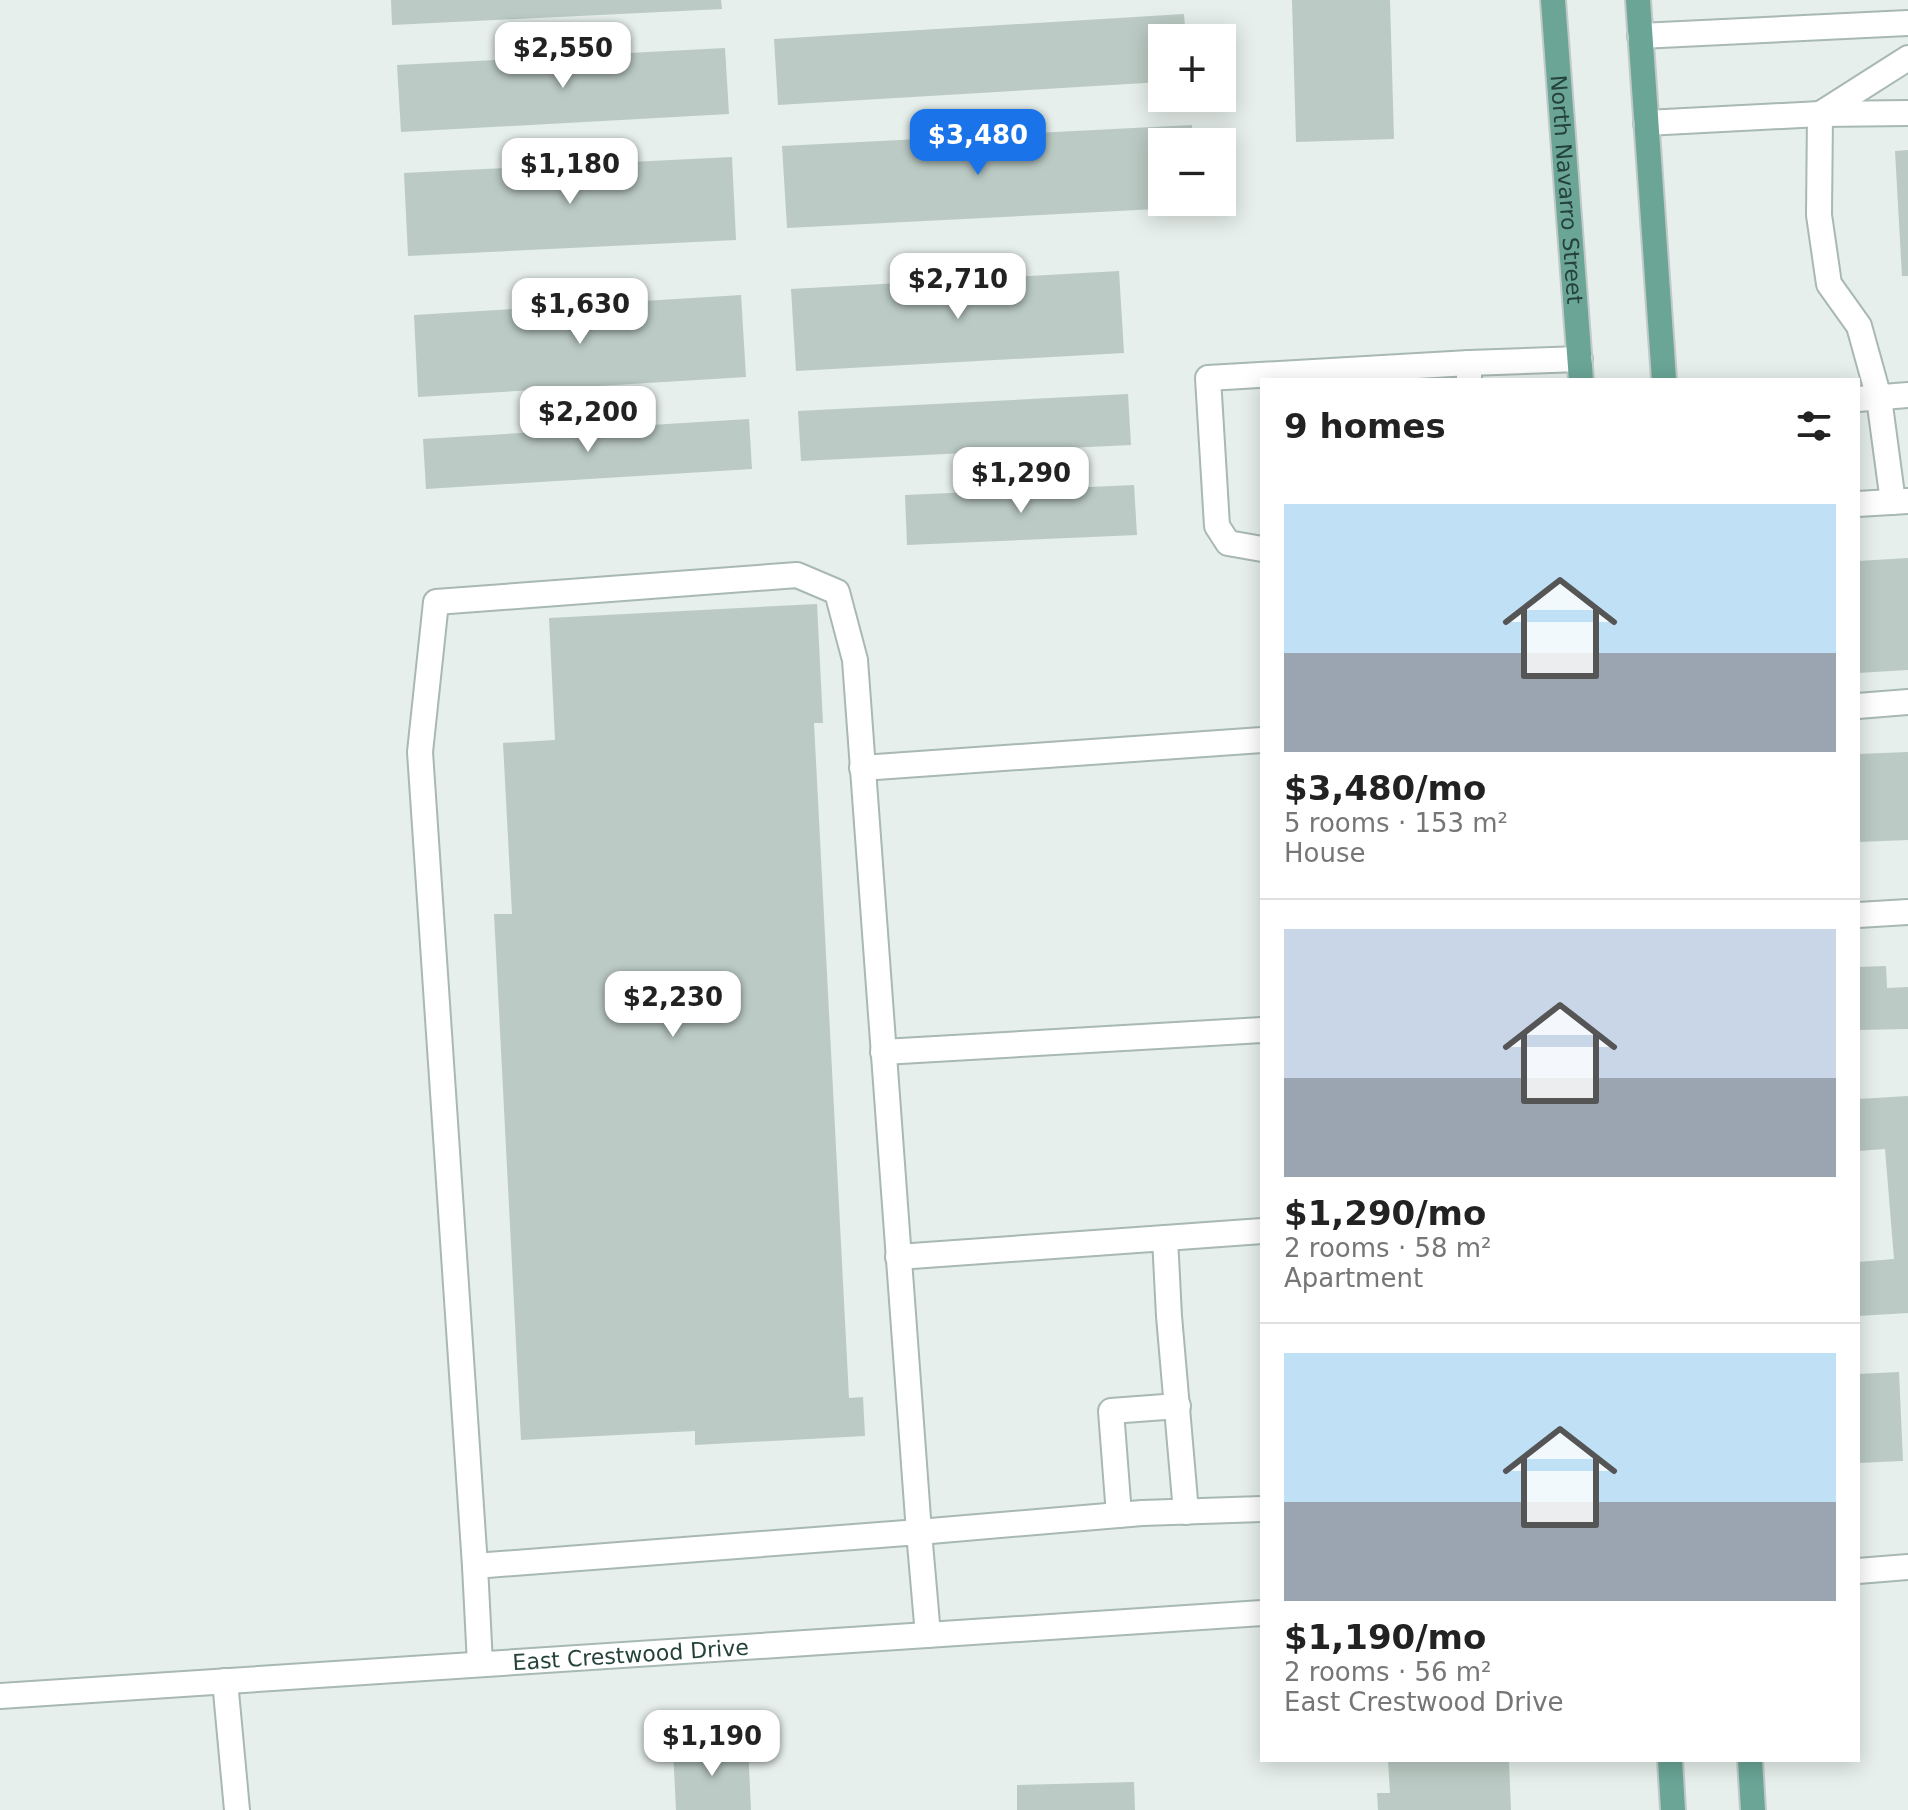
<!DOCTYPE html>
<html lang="en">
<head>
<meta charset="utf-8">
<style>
  :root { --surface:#fff; --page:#f2f2f2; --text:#222; --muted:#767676; --line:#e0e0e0; --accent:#1a73e8 }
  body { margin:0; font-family:"DejaVu Sans",sans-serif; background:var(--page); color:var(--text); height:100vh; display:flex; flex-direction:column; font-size:30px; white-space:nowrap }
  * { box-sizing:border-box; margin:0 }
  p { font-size:26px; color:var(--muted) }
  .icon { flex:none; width:44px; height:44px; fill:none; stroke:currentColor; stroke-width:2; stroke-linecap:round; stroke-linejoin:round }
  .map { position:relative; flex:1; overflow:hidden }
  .drawer { position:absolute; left:1260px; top:378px; width:600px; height:1384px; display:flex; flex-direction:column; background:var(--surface); border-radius:0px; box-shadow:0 4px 20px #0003 }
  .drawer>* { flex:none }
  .tools { position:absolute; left:1148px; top:24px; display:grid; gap:16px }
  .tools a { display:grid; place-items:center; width:88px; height:88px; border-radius:0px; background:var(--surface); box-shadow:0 4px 20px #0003; font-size:40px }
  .price { position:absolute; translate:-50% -68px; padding:0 18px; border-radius:16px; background:#fff; color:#222; font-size:26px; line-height:52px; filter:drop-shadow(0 2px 4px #0008) }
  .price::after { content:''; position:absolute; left:50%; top:48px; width:24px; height:18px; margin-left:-12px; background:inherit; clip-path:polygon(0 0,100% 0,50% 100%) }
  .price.on { background:var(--accent); color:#fff }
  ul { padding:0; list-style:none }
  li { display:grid; align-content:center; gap:16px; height:424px; padding:0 24px }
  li+li { border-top:2px solid var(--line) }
  li span { display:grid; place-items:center; height:248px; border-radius:0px; color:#555 }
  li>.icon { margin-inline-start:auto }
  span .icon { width:144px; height:144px; fill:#fffc; stroke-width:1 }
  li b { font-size:34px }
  h2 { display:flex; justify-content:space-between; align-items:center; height:96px; padding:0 24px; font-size:34px }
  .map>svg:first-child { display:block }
  .building { fill:#bbcac4 }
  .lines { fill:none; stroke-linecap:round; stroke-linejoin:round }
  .minor-casing { stroke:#a8b8b2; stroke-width:28 }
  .major-casing { stroke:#c2cac8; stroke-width:28 }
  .minor { stroke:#fff; stroke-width:24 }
  .major { stroke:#6aa596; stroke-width:24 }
  .labels { text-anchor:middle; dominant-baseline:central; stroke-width:6; stroke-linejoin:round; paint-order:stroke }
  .street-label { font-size:22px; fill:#24423a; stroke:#f7fbf9 }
</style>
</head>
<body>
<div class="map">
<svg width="1908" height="1810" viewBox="0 0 1908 1810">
  <rect width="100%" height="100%" fill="#e6efeb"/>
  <g class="building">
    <path d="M391,0H721L722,9L392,25Z"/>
    <path d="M1292,0H1390L1394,139L1296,142Z"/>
    <path d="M1184,14L1186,38H1162V82L778,105L774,39Z"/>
    <path d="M725,48L729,114L401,132L397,65Z"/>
    <path d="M1192,125V142H1162V202H1195L1196,207L787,228L782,146Z"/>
    <path d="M1908,150V276H1902L1895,151Z"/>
    <path d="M732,157L736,240L408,256L404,173Z"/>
    <path d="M1119,271L1124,353L796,371L791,289Z"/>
    <path d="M741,295L746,377L418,397L414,315Z"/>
    <path d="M1128,394L1131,445L801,461L798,411Z"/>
    <path d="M749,419L752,469L426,489L423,439Z"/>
    <path d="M1134,485L1137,535L907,545L905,495Z"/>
    <path d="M1908,558V670L1858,673V561Z"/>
    <path d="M817,604L823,723H814L849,1398L863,1397L865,1436L695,1445V1431L521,1440L494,914H512L503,743L555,740L549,618Z"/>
    <path d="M1908,752V840L1858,842V754Z"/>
    <path d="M1886,966L1887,988L1908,987V1029L1858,1030V967Z"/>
    <path d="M1908,1096V1313L1858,1316V1262L1894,1259L1885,1149L1858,1151V1099Z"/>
    <path d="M1899,1372L1903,1461L1858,1463V1374Z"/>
    <path d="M748,1745L751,1810H676L673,1749Z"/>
    <path d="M1509,1760L1511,1810H1378L1377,1793H1390L1388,1761Z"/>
    <path d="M1134,1782L1135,1810H1017V1785Z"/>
  </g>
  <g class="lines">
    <defs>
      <g id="minor">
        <path d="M1640,36L1908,23"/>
        <path d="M1820,114L1819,215L1829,284L1859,326L1879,398L1893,502"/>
        <path d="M1820,114L1908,58"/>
        <path d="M1646,123L1820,114L1908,113"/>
        <path d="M1469,363L1580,359"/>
        <path d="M1858,399L1908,395"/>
        <path d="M1858,504L1907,501"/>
        <path d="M1262,549L1228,543L1217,526L1208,378L1469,363V380"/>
        <path d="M1858,706L1908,702"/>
        <path d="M862,768L1262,740"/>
        <path d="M1858,915L1908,912"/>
        <path d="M883,1052L1262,1030"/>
        <path d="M1165,1238L1262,1231"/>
        <path d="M898,1257L1165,1238L1169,1316L1186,1512"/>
        <path d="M1119,1515L1111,1411L1178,1406"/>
        <path d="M475,1566L420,752L436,602L797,575L837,592L855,660L919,1532L1142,1513L1262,1509"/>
        <path d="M1858,1571L1908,1567"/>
        <path d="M480,1664L475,1566L919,1532L928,1635"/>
        <path d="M225,1681L237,1810"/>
        <path id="s1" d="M0,1696L1262,1613"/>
      </g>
      <g id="major">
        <path id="s2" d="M1553,0L1581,380"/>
        <path d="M1638,0L1664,380"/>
        <path d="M1670,1760L1673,1810"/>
        <path d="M1750,1760L1753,1810"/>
      </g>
    </defs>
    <use href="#minor" class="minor-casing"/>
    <use href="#major" class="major-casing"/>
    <use href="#minor" class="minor"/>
    <use href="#major" class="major"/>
  </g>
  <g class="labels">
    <g class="street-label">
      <text stroke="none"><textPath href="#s2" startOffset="190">North Navarro Street</textPath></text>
      <text stroke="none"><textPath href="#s1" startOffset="632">East Crestwood Drive</textPath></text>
    </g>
  </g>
</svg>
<div class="tools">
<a>+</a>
<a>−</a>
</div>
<b class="price" style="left:563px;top:90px">$2,550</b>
<b class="price on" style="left:978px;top:177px">$3,480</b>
<b class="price" style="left:570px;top:206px">$1,180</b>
<b class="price" style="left:958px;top:321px">$2,710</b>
<b class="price" style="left:580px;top:346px">$1,630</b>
<b class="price" style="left:588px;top:454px">$2,200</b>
<b class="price" style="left:1021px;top:515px">$1,290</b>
<b class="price" style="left:673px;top:1039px">$2,230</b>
<b class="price" style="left:712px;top:1778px">$1,190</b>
<section class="drawer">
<h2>9 homes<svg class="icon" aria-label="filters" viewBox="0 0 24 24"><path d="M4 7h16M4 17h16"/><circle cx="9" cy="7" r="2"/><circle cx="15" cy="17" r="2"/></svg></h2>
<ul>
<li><span style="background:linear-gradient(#bfe0f5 60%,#9aa5b1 0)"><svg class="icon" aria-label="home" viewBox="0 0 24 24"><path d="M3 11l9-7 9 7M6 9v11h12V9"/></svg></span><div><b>$3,480/mo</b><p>5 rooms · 153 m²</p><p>House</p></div></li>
<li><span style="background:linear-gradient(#c9d6e8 60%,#9aa5b1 0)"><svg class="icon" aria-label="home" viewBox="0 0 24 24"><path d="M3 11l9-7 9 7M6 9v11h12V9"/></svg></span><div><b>$1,290/mo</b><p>2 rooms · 58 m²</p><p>Apartment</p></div></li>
<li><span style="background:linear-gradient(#bfe0f5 60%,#9aa5b1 0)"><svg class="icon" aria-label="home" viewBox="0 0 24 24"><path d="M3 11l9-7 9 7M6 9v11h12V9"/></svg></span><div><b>$1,190/mo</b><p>2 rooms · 56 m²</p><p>East Crestwood Drive</p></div></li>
</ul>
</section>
</div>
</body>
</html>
